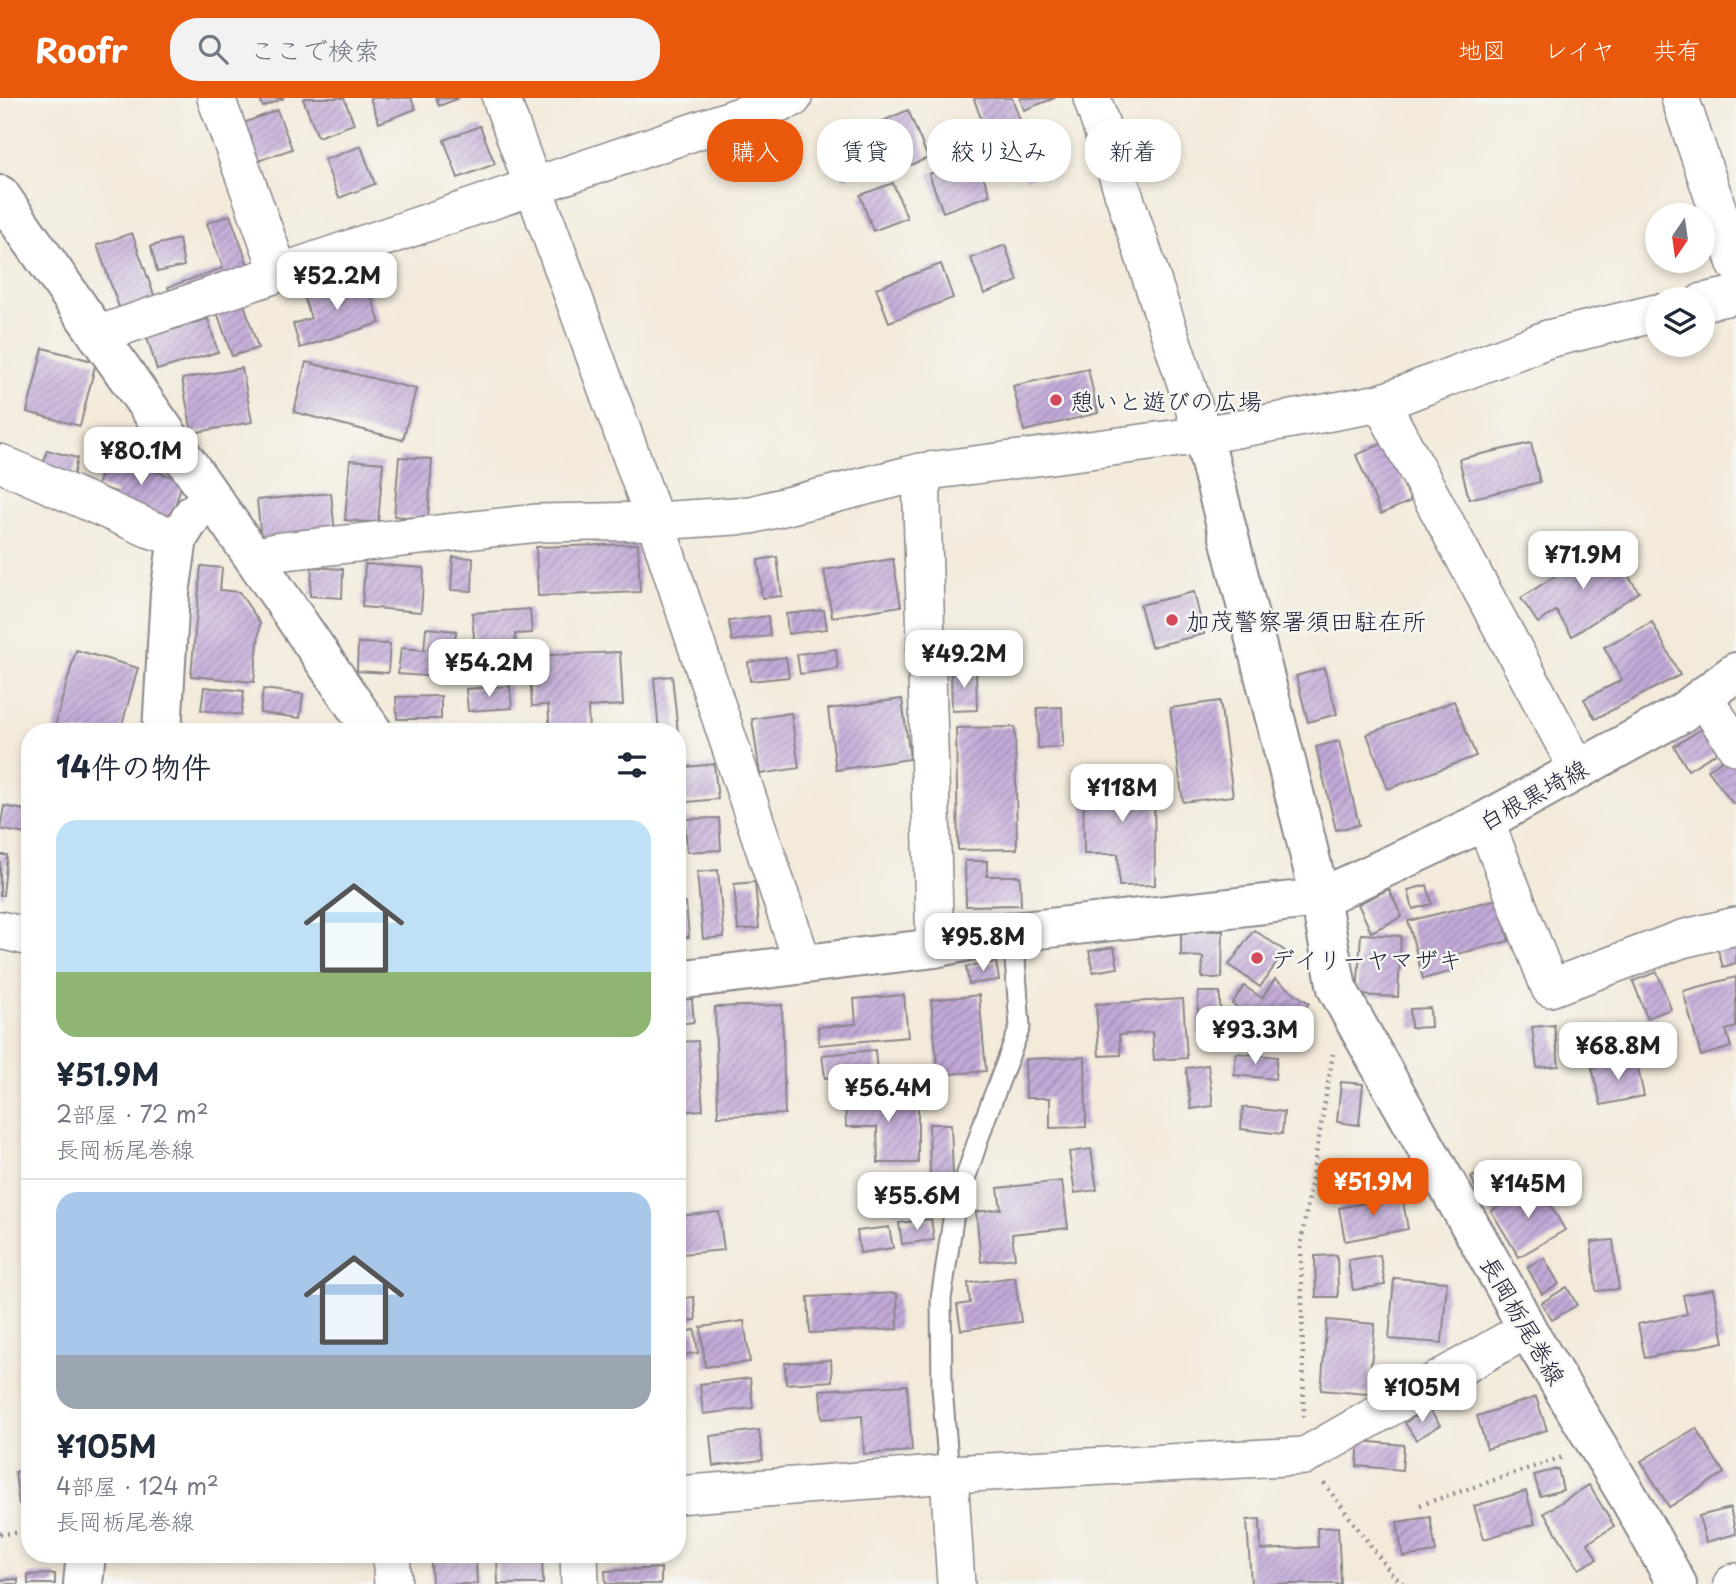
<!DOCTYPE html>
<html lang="ja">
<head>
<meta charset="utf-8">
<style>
  :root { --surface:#fff; --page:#f2f2f3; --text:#1f2937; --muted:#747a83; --line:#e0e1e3; --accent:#ea580c }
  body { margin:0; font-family:"Playpen Sans","Klee One",sans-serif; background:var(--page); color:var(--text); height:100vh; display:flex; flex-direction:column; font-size:26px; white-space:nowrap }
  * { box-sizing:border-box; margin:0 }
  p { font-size:23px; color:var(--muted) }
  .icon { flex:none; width:38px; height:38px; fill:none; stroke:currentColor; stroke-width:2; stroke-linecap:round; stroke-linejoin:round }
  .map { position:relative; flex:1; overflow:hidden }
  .details { position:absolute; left:21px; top:625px; width:665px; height:840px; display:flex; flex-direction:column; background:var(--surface); border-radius:28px; box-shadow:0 4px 10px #0003 }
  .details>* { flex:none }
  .guide { position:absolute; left:707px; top:21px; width:665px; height:63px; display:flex; gap:14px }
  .needle { width:46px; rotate:193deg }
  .fabs { position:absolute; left:1645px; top:105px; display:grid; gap:14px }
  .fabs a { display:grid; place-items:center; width:70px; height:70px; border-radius:50%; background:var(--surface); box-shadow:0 4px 10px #0003; font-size:35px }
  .price { position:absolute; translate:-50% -60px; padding:0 16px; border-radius:14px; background:#fff; color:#222; font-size:23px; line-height:46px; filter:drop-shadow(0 2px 4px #0008) }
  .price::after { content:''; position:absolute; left:50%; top:42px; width:21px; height:16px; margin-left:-10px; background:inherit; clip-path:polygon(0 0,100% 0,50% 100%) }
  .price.selected { background:var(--accent); color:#fff }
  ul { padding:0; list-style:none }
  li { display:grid; align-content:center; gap:14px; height:371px; padding:0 35px }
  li+li { border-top:2px solid var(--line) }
  li span { display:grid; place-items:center; height:217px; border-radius:21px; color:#555 }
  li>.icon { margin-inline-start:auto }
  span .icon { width:126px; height:126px; fill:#fffc; stroke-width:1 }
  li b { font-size:30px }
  h2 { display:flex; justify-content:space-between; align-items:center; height:84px; padding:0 35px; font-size:30px }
  .tag { padding:0 24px; border-radius:28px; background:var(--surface); box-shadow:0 4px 10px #0003; font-size:24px; line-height:63px }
  .tag.selected { background:var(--accent); color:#fff }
  header { display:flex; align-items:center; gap:42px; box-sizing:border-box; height:98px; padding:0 35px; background:var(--accent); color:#fff }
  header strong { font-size:33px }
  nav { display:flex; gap:38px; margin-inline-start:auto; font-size:24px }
  .search { width:490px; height:63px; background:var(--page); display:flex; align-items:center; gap:18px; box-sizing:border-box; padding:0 24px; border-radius:28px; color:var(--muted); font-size:26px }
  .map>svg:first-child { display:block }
  .building { fill:url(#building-hatch) }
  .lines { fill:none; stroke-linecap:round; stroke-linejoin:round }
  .service-casing { stroke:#8a868a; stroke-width:23 }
  .minor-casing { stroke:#8a868a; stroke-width:40 }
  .tertiary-casing { stroke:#8a868a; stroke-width:42 }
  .secondary-casing { stroke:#8a868a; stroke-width:42 }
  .primary-casing { stroke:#8a868a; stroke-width:42 }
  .path { stroke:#8a868a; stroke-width:4.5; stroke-dasharray:2 5; stroke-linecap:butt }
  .service { stroke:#fff; stroke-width:19 }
  .minor { stroke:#fff; stroke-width:37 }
  .tertiary { stroke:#fff; stroke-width:38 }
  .secondary { stroke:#fff; stroke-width:38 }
  .primary { stroke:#fff; stroke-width:38 }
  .poi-dot { fill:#d1495b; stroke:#f6f6f2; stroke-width:2.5 }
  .labels { text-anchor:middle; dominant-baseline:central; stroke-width:5; stroke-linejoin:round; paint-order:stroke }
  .poi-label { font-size:24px; fill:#22223b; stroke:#f6f6f2; text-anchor:start }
  .street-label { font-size:24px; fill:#22223b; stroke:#f6f6f2 }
</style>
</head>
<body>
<header>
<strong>Roofr</strong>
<div class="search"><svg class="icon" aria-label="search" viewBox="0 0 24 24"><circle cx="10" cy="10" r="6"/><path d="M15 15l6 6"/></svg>ここで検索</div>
<nav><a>地図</a><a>レイヤ</a><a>共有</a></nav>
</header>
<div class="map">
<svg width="1736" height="1486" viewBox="0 0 1736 1486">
  <defs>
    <pattern id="building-hatch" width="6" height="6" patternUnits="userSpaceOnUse" patternTransform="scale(1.75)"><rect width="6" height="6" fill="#c3aad8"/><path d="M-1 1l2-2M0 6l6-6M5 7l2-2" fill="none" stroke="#9e8ab0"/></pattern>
  </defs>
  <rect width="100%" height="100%" fill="#f6f6f2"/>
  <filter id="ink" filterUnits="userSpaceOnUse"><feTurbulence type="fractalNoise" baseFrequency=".0143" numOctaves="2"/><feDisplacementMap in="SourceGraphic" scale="14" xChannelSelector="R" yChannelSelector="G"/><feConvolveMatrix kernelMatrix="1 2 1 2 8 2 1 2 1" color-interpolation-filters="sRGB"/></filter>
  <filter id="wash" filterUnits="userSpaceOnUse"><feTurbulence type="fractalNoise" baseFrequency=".00686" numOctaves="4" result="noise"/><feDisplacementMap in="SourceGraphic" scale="28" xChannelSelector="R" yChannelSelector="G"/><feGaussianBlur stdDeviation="1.57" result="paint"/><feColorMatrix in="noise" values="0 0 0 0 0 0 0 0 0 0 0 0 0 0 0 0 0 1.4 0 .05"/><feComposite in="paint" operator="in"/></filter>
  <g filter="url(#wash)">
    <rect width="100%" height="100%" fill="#f3eada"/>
    <g id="blocks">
      <g class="building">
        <path d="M259,0H284L263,9Z"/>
        <path d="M306,0H344L354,26L318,39L303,1Z"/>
        <path d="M370,0H411L416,11L379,25Z"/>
        <path d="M436,0H459L439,8Z"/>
        <path d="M977,0H1012L1021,25L987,37L974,1Z"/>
        <path d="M1020,0H1055L1024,12Z"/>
        <path d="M277,12L292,51L255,64L241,26Z"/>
        <path d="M908,12L928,60L896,73L876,26Z"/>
        <path d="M480,28L495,66L458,80L444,42Z"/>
        <path d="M864,32L877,68L844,80L830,44Z"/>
        <path d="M1047,32L1060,68L1026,81L1013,45Z"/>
        <path d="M361,48L375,86L339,100L324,62Z"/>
        <path d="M976,59L990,97L943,114L929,76Z"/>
        <path d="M893,85L907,120L873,133L860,97Z"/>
        <path d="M230,117L250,172L172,199L168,189L223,170L207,125Z"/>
        <path d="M132,135L155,200L120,212L97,147Z"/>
        <path d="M179,141L184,168L157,174L151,148Z"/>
        <path d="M1005,147L1018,183L984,196L971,160Z"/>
        <path d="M941,166L953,200L889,224L876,190Z"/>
        <path d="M364,177L380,225L300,250L293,226L311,220L303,196Z"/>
        <path d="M244,206L258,250L232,258L217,214Z"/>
        <path d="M208,221L218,254L157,272L147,239Z"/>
        <path d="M43,250L96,264L80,328L27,314Z"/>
        <path d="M306,264L416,291L403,342L294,314Z"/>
        <path d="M242,270L252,324L192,335L182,281Z"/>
        <path d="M1088,271L1098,315L1024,333L1013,288Z"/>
        <path d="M1386,344L1411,403L1381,416L1356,357Z"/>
        <path d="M1531,345L1540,384L1469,401L1459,361Z"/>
        <path d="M47,352L77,360L72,384L41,377Z"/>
        <path d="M107,359L183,382L171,421L113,403L116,394L97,388Z"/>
        <path d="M399,359L432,361L428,421L394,418Z"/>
        <path d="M350,362L383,365L378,425L345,422Z"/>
        <path d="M331,395L335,435L261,442L257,402Z"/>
        <path d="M1606,445L1639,494L1572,538L1556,513L1538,525L1521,500Z"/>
        <path d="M638,446L640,494L538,498L536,449Z"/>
        <path d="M453,459L473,460L472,493L451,492Z"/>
        <path d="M777,459L782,498L762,500L758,462Z"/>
        <path d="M893,461L901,508L832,519L824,472Z"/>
        <path d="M365,466L424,470L421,514L362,509Z"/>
        <path d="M201,468L222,470L220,492L239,494L260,525L254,584L191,578Z"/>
        <path d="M312,469L343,471L342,500L310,498Z"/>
        <path d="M1194,494L1204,536L1151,549L1140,507Z"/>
        <path d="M530,511L532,535L515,536L516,549L475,553L472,515Z"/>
        <path d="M824,512L827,531L788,536L786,516Z"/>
        <path d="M768,518L770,538L732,543L729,523Z"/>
        <path d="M1652,524L1680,577L1595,621L1584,601L1622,582L1604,549Z"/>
        <path d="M426,530L456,533L452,580L398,576L401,550L424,552Z"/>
        <path d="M358,545L390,546L388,575L357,573Z"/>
        <path d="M836,551L838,571L800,576L797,556Z"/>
        <path d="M76,552L138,570L120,634H53Z"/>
        <path d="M620,554L623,607L588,609L589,634H550L548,607L532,608L529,558Z"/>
        <path d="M786,559L789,579L750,583L748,564Z"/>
        <path d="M1324,570L1337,616L1308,624L1296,578Z"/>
        <path d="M976,572L977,612L952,613L951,573Z"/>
        <path d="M672,578L678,634H659L654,580Z"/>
        <path d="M510,588L512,610L468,613L466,591Z"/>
        <path d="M204,589L244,593L241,617L201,612Z"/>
        <path d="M263,591L303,596L300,620L260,615Z"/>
        <path d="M441,598V621H397L396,599Z"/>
        <path d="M902,601L910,661L836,672L828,611Z"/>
        <path d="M1220,603L1233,698L1183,704L1170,610Z"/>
        <path d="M1454,603L1476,658L1388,691L1367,636Z"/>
        <path d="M1062,609L1063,649L1038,650L1037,610Z"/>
        <path d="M791,615L799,670L760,676L752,621Z"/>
        <path d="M1707,628L1721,652L1688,672L1674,648Z"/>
        <path d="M1015,629L1017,751L958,752L956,630Z"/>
        <path d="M1339,643L1359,727L1336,732L1316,649Z"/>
        <path d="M1728,658L1736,668V703L1733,706L1708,672Z"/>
        <path d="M714,666L718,701L677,705V670Z"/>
        <path d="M1083,677H1154L1155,787L1119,788L1118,756H1084Z"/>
        <path d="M4,708L30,713V737L0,731Z"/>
        <path d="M719,720L721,752L687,754L685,721Z"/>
        <path d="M0,757H7L3,797H0Z"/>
        <path d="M965,763H987V778H1020L1021,807L966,808Z"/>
        <path d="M718,772L724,839L703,841L697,774Z"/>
        <path d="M755,784L759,830L738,832L734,786Z"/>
        <path d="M1427,787L1432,806L1413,811L1408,792Z"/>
        <path d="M1389,791L1402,819L1371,834L1358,806Z"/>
        <path d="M1498,801L1509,843L1449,858L1453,873L1423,881L1408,823Z"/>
        <path d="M686,805L689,839H677V806Z"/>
        <path d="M1181,832L1223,833L1222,880H1202L1203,859L1181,858Z"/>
        <path d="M1254,832L1285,853L1260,889L1229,867Z"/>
        <path d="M1361,836L1401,838L1398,899L1357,897Z"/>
        <path d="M1736,844V865L1723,869L1717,849Z"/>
        <path d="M1114,849L1118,870L1093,874L1089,853Z"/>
        <path d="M996,864L999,882L969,886L966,869Z"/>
        <path d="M1657,874L1671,911L1647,920L1633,883Z"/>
        <path d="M1736,879V929L1726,932L1731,949L1701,958L1683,893Z"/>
        <path d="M1275,881L1309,905L1285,941L1232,906L1244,888L1262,900Z"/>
        <rect x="1198" y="894" width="22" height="41"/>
        <path d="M904,897L908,939L819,947L818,929L856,926L854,901Z"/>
        <path d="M979,897L986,973L938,977L931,902Z"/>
        <path d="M692,901L694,924L677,926V902Z"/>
        <path d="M1183,901L1187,960L1154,962L1152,934L1119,937L1121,957L1099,958L1096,906Z"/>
        <path d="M782,907L785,1016L718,1018L715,909Z"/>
        <path d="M1430,910L1431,929L1411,930L1410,911Z"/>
        <path d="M1554,927L1559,968L1537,970L1532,929Z"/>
        <path d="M698,943L703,1012L677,1014V944Z"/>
        <path d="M875,952L877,975L825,980L822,957Z"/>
        <path d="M1236,955L1277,959L1275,981L1234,977Z"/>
        <path d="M1085,959L1086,1029L1050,1030V1000H1026L1025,961Z"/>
        <path d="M1636,961L1644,998L1601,1007L1592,970Z"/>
        <path d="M1208,967L1213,1008L1191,1011L1186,970Z"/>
        <path d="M1341,984L1363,986L1359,1027L1337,1024Z"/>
        <path d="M845,997H918V1065H878L877,1029H846Z"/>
        <path d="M1243,1009L1284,1014L1282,1036L1241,1031Z"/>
        <path d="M929,1026H951L953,1078H930Z"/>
        <path d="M1091,1051L1097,1092L1075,1095L1069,1054Z"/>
        <path d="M1489,1072L1497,1090L1479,1098L1471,1079Z"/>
        <path d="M1062,1083L1068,1130L1012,1136L1015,1160L981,1164L976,1114L1001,1111L998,1090Z"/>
        <path d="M1537,1085L1565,1132L1519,1159L1491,1113Z"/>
        <path d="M922,1089L925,1110L893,1115L890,1094Z"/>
        <path d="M1402,1098L1408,1131L1345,1143L1339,1110Z"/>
        <path d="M719,1114L724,1152L682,1156L678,1118Z"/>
        <path d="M931,1121L934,1142L902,1146L899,1125Z"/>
        <path d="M889,1129L893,1150L860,1155L857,1133Z"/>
        <path d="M1613,1142L1619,1191L1596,1193L1591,1144Z"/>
        <path d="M1337,1157L1338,1199H1316L1315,1158Z"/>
        <path d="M1380,1157L1385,1187L1353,1192L1348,1162Z"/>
        <path d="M1544,1160L1559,1186L1542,1196L1527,1169Z"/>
        <path d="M1015,1179L1021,1224L961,1232L957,1207L970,1205L968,1185Z"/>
        <path d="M1394,1180L1447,1184L1442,1245L1389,1241Z"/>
        <path d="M1567,1189L1577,1207L1552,1222L1541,1205Z"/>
        <path d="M1713,1191L1724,1244L1645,1260L1638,1226L1687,1216L1683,1197Z"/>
        <path d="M897,1195L898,1231L810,1235L808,1199Z"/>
        <path d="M694,1199L696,1222L677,1224V1201Z"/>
        <path d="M1327,1222L1375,1226L1368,1296L1321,1292Z"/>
        <path d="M744,1223L750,1264L705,1269L701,1229Z"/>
        <path d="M695,1232L698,1255L677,1258V1235Z"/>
        <path d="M831,1262L832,1283L786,1286L785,1265Z"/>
        <path d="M750,1280L753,1310L703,1316L700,1286Z"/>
        <path d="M907,1287L912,1353L864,1356L862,1318L822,1321L820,1292Z"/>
        <path d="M1536,1299L1547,1332L1487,1351L1477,1318Z"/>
        <path d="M1428,1310L1440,1327L1416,1342L1405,1325Z"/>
        <path d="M1696,1330L1724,1375L1669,1409L1641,1363Z"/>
        <path d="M759,1332L763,1362L713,1368L710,1338Z"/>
        <path d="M1359,1343L1404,1347L1402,1372L1357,1368Z"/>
        <path d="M1558,1371L1563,1392L1540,1398L1534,1377Z"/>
        <path d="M30,1372V1404L19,1406L15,1374Z"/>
        <path d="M1589,1387L1614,1428L1588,1445L1597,1461L1579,1471L1544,1415Z"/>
        <path d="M1526,1393L1535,1426L1484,1441L1474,1408Z"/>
        <path d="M1730,1410L1736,1436L1706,1444L1699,1418Z"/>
        <path d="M1430,1419L1436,1454L1403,1459L1397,1424Z"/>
        <path d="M1260,1421L1261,1452L1318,1449L1317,1430L1338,1429L1341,1486H1251L1247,1422Z"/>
        <path d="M497,1456H542L543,1486H498Z"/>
        <path d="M476,1462L477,1486H432L431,1464Z"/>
        <path d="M661,1470V1486H606L605,1473Z"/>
        <path d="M55,1476V1486H28V1477Z"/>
        <path d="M18,1481V1486H0V1482Z"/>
      </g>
    </g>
  </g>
  <g filter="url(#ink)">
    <use href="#blocks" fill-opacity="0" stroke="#8a868a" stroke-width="2"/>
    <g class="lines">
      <defs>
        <path id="service" d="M949,1376L942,1289L941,1201L954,1115L985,1021L1020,929L1013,834"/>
        <g id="minor">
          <path d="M216,0L279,174"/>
          <path d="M501,0L655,423L803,866"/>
          <path d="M1092,0L1203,337"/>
          <path d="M1680,0L1736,166"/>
          <path d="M1703,204L1736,197"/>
          <path d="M97,237L793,0"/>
          <path d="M1381,305L1578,671"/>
          <path d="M0,365L150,431L178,440"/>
          <path d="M921,374L935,850"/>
          <path d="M254,460L275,454L538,425L655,423L751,417L921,374L1203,337L1381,305L1548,241L1657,215"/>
          <path d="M1703,599L1736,648"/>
          <path d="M1485,723L1550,890L1682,841L1736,828"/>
          <path d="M0,832L30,839"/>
          <path d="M949,1376L956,1486"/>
          <path d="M677,1397L949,1376L1305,1358L1527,1231"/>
          <path d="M391,1456L393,1486"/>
          <path d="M579,1456L580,1486"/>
          <path d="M1732,1486L1736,1484"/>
        </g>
        <g id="tertiary">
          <path d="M1203,337L1303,730L1320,800"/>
          <path d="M162,634L170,495L178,440L194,415L212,401"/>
          <path d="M83,1486L86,1456"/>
        </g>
        <path id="secondary" d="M1320,800L1485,723L1680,616L1736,574"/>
        <g id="primary">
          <path d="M0,97L254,460L373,634"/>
          <path d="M677,882L935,850L1013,834L1320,800L1337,890L1351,916L1511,1200L1527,1231L1629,1400L1677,1486"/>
        </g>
      </defs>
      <use href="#service" class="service-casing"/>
      <use href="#minor" class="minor-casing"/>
      <use href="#tertiary" class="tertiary-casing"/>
      <use href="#secondary" class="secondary-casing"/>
      <use href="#primary" class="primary-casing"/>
      <g class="path">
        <path d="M1304,1319L1301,1145L1333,956"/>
        <path d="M1324,1385L1391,1475L1403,1486"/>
        <path d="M1420,1407L1563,1359"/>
        <path d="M0,1436L30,1434"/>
      </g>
      <use href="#service" class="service"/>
      <use href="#minor" class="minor"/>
      <use href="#tertiary" class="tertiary"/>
      <use href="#secondary" class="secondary"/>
      <use href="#primary" class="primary"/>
    </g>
  </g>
  <g class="poi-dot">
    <circle cx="1056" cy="302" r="7"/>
    <circle cx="1172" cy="522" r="7"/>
    <circle cx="1257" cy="860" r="7"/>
  </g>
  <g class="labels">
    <g class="poi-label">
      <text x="1070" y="302">憩いと遊びの広場</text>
      <text x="1186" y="522">加茂警察署須田駐在所</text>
      <text x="1271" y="860">デイリーヤマザキ</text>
    </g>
    <g class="street-label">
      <text transform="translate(1533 696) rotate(-29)">白根黒埼線</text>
      <text transform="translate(1524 1222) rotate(60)">長岡栃尾巻線</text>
    </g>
  </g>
</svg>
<div class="fabs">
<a><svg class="needle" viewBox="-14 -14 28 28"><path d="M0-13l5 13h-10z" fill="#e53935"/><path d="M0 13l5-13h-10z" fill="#747a83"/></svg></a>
<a><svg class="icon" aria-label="layers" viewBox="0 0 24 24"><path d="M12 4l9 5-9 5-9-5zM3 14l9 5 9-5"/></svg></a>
</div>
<b class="price" style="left:337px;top:214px">¥52.2M</b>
<b class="price" style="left:141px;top:389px">¥80.1M</b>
<b class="price" style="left:1583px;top:493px">¥71.9M</b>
<b class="price" style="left:964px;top:592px">¥49.2M</b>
<b class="price" style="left:489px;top:601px">¥54.2M</b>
<b class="price" style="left:1122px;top:726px">¥118M</b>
<b class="price" style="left:983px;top:875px">¥95.8M</b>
<b class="price" style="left:1255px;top:968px">¥93.3M</b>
<b class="price" style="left:1618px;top:984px">¥68.8M</b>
<b class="price" style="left:888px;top:1026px">¥56.4M</b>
<b class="price selected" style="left:1373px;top:1120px">¥51.9M</b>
<b class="price" style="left:1528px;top:1122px">¥145M</b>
<b class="price" style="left:917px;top:1134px">¥55.6M</b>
<b class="price" style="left:1422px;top:1326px">¥105M</b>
<div class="guide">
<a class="tag selected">購入</a>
<a class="tag">賃貸</a>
<a class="tag">絞り込み</a>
<a class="tag">新着</a>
</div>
<section class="details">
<h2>14件の物件<svg class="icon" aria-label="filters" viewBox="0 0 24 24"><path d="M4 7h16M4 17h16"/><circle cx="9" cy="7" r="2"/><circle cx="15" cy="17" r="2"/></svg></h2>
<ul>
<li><span style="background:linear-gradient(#bfe0f5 70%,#8fb573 0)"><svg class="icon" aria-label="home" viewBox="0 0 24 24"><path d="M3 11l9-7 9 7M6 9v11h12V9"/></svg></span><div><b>¥51.9M</b><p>2部屋 · 72 m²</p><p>長岡栃尾巻線</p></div></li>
<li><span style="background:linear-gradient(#a9c7e8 75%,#9aa5b1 0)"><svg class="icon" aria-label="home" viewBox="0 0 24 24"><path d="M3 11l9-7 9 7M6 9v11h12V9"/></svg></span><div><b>¥105M</b><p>4部屋 · 124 m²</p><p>長岡栃尾巻線</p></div></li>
</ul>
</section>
</div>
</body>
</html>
